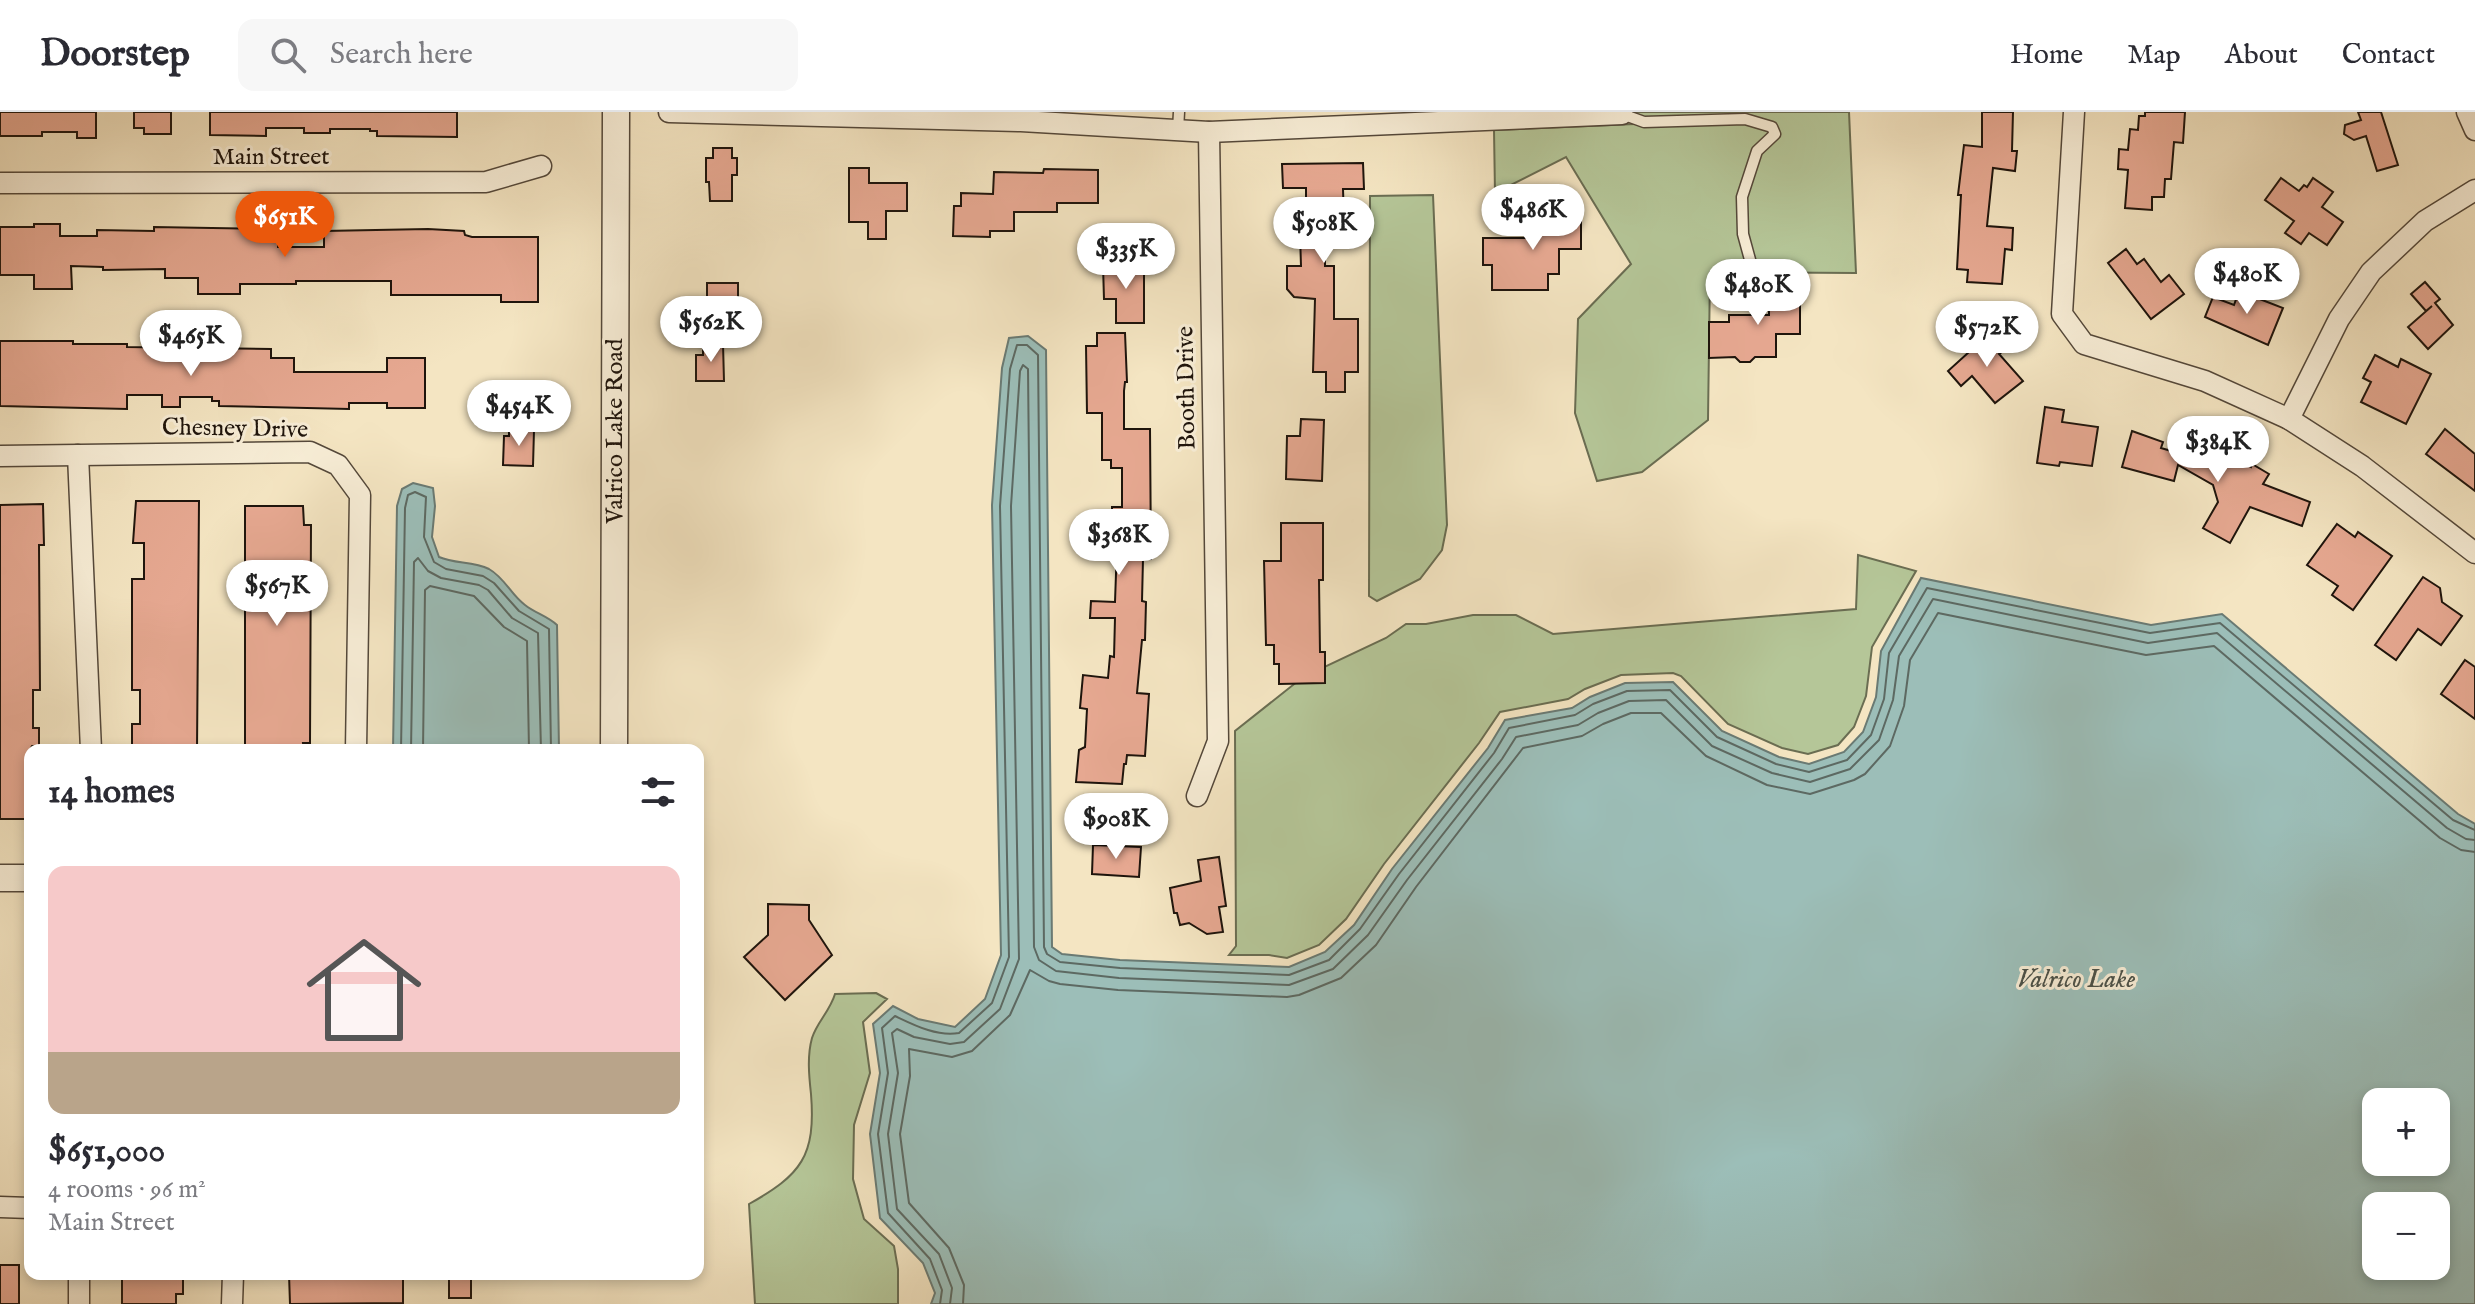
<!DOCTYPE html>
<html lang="en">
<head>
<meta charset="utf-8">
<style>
  :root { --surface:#fff; --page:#f7f7f7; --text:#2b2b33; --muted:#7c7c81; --line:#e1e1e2; --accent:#ea580c }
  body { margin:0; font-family:"IM FELL English",serif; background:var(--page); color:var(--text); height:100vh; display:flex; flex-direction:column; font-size:30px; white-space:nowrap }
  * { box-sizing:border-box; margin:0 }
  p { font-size:26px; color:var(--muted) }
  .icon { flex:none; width:44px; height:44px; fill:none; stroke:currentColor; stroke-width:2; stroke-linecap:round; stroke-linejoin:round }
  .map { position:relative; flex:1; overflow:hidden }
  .panel { position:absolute; left:24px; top:632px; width:680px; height:536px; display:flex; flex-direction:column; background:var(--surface); border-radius:16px; box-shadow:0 4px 12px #0003 }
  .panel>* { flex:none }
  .fabs { position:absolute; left:2362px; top:976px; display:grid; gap:16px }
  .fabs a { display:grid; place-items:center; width:88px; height:88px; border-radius:16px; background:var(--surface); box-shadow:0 4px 12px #0003; font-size:40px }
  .price { position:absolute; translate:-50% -68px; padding:0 18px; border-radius:28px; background:#fff; color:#222; font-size:26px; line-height:52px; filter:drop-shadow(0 2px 4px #0008) }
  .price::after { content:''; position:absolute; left:50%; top:48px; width:24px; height:18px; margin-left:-12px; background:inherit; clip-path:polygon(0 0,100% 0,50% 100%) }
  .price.selected { background:var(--accent); color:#fff }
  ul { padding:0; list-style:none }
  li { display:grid; align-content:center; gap:16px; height:424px; padding:0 24px }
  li+li { border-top:2px solid var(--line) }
  li span { display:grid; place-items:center; height:248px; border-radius:16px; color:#555 }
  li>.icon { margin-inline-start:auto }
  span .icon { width:144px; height:144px; fill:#fffc; stroke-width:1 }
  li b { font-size:34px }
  h2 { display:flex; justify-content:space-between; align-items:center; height:96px; padding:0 24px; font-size:34px }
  header { display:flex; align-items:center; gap:48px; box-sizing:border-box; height:112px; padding:0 40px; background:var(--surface); border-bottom:2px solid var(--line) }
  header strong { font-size:38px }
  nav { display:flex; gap:44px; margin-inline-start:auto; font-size:28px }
  .search { width:560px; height:72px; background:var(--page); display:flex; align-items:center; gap:20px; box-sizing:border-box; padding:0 28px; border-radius:16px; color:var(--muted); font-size:30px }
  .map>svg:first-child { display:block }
  .green { fill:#b5c698; stroke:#6a6d52; stroke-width:2 }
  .water { fill:#9cbeb8; stroke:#6a7a73; stroke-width:2; fill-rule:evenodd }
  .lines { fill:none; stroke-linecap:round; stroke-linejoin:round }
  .shore { stroke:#5d6962; stroke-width:2 }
  .building { fill:#e6a891; stroke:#1e140c; stroke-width:2 }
  .service-casing { stroke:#54483a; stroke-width:13 }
  .minor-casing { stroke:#54483a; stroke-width:23 }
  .tertiary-casing { stroke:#54483a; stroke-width:29 }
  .service { stroke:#f8eed7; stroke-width:10 }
  .minor { stroke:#f8eed7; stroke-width:20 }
  .tertiary { stroke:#f8eed7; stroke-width:26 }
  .labels { text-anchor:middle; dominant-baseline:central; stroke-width:6; stroke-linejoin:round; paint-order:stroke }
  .street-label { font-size:24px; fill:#1e140c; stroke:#f8eed7 }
  .water-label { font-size:26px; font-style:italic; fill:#4a5048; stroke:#f8eed7 }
</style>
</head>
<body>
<header>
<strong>Doorstep</strong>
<div class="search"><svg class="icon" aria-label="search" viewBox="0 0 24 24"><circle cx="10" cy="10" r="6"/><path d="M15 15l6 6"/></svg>Search here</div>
<nav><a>Home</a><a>Map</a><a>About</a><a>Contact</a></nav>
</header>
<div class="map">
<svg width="2475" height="1192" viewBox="0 0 2475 1192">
  <rect width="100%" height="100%" fill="#f4e5c2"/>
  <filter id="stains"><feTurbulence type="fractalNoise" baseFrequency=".0025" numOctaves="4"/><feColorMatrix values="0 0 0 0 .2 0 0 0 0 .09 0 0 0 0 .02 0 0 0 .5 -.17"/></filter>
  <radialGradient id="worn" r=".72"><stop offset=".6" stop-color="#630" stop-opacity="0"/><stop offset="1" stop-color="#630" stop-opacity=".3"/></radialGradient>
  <g class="green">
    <path d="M1634,0H1849L1856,161L1710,160L1708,308L1642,360L1597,369L1575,301L1578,207L1631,152L1566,45L1495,81L1494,18L1634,12Z"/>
    <path d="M1433,83L1447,413L1442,438L1420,467L1377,489L1369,484L1370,84Z"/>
    <path d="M1858,443L1916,459L1872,535L1866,584L1854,615L1838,633L1808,642L1782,636L1728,612L1681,564L1673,561L1621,563L1585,577L1568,587L1500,600L1479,631L1384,752L1346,807L1319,833L1287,846L1269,843H1229L1236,834L1235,619L1303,565L1386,526L1406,512H1426L1473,503H1516L1553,522L1856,497Z"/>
    <path d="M876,881L887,887L863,910L870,961L854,1013L853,1067L864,1107L894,1134L898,1157V1192H755L749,1092C801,1063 816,1044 811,982C809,964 807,944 812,926C817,910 830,899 835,882Z"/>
  </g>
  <g class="water">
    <path d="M1028,224L1046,238L1052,835L1062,842L1120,848L1289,855L1325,840L1354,813L1392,757L1488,636L1505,608L1572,596L1590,585L1625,571L1673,570L1722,619L1779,645L1809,652L1844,640L1863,620L1876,585L1881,539L1921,466L2151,513L2222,502L2458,702L2475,712V1192H931L935,1181L923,1151L880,1106L870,1022L880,961L873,912L893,894L918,907L955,915L985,887L1001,843L992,393L1002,256L1009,226ZM2376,990H2436V1050H2376ZM2376,1094H2436V1154H2376Z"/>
    <path d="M413,371L433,376L435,394L432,425L439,445C455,452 473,449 489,457C505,466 511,483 525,493C535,501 547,504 557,513L559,638H393L397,394L402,377Z"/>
  </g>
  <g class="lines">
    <g class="shore">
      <path d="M401,638L405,396L408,383L415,380L426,385L424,425L434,450L446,457L483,464L494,471L519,499L549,517L551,638"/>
      <path d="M411,638L414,450L418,446L428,459L441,466L479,473L488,478L512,506L538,521L541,638"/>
      <path d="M423,638L425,478L430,474L474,484L504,515L527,529L529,638"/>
      <path d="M940,1192L942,1178L930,1147L888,1101L878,1022L888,961L882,916L895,904C914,913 937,925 959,921L992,891L1009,845L1000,394L1010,257L1017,233H1027L1038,243L1044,835L1047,842L1060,850L1120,856L1289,863L1329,848L1360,817L1399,762L1494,641L1509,616L1575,603L1593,592L1627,579L1670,578L1717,625L1776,652L1809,660L1847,648L1871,623L1884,587L1889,541L1927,476L2150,521L2220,511L2453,708L2475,718"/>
      <path d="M950,1192L952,1176L939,1142L897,1097L888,1022L898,961L892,921L897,917L914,925L950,932L964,930L1000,897L1019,847L1011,394L1020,259L1023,253L1028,257L1034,835L1039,848L1056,859L1119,866L1289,873L1333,857L1368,823L1407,768L1502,647L1516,625L1578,613L1598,601L1629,589L1666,588L1712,634L1772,661L1810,670L1850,657L1879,628L1893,588L1899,544L1933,487L2148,531L2217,521L2447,716L2466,727L2475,728"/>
      <path d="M963,1192L964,1173L949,1136L909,1091L900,1022L910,964L909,937L952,945L972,939L1010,903L1030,858L1049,869L1060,872L1118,878L1287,885L1299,883L1341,866L1376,833L1416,775L1523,636L1582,624L1603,612L1631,601H1661L1706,644L1767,673L1810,682L1854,668L1865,662L1890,634L1904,594L1910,548L1938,501L2146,543L2214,534L2440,726L2461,738L2475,740"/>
    </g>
  </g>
  <g class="building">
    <path d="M0,0H96V26H77V20H42V24H0Z"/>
    <path d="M134,0H171V22H144V16H134Z"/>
    <path d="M210,0H457V25L377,24V19H370V17H330V21H304V16H266V24L210,23Z"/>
    <path d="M1982,0H2013L2012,39H2017L2015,59L1993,56L1987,114L2013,116L2012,138L2005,137L2002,172L1967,170L1968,158L1957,157L1961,83H1958L1964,33L1982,35Z"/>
    <path d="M2145,0H2185L2183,31L2174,30L2171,67H2165L2164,85H2152V98L2125,96L2128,58L2118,57L2119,37L2128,38L2130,17L2138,18L2139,4H2145Z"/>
    <path d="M2358,0H2381L2398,53L2377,59L2366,24L2354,28L2344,22L2345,13L2361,8Z"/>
    <path d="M713,36H732V46H737V63H732V89H710L709,70H706V46H713Z"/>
    <path d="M1363,51L1364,77H1343L1344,108H1325V154H1334V207H1358V260H1345V280H1326V260H1313L1315,187L1294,185L1287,177V154H1301L1300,122H1306V76H1283L1282,52Z"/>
    <path d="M849,56H869V71H907V99H886V127H868V110H849Z"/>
    <path d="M1044,57L1098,58V91H1057V100H1014V119H990V125L953,124L954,94H961V81L993,82L994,60L1043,61Z"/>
    <path d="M2281,66L2299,79L2304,73L2307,75L2313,66L2333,80L2322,95L2343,110L2327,133L2309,121L2301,132L2285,121L2294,109L2265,88Z"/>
    <path d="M1535,100H1581V137H1559V162H1548V178H1492V153H1483V126H1535Z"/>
    <path d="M34,112H60V124H97V118L154,119V115L278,117V135H324V119L428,117L464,119L465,123L472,125H538V190H501V183H391V169H296V172H240V182H198V166H165V157L103,158V155L71,154L72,177H34V163H0V115H34Z"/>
    <path d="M2126,137L2137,152L2144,147L2161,170L2169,163L2184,182L2151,207L2108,151Z"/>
    <path d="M1103,153H1144V211H1116V187H1104Z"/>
    <path d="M1776,166H1800V222H1776V245H1755L1750,250H1740L1735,245L1709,246V210H1729V203H1769V189H1776Z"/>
    <path d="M2425,170L2440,187L2435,191L2453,213L2428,237L2408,215L2432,194L2426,199L2411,182Z"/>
    <path d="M707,171H738V207L713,208V190H707Z"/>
    <path d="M2239,179L2283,196L2268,233L2205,205L2213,185L2234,193Z"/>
    <path d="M1097,221H1125L1127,270H1125L1124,279V317H1150L1151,447H1143L1142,489L1146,490L1145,528H1142L1137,581L1149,582L1145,644L1127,643L1126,652H1124L1122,672L1076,670L1079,638L1085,635L1087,597L1080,596L1083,563L1108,566L1110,544L1114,545L1115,506H1090L1091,489L1115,490L1117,433H1112V395H1122V356H1111V348H1102V301H1087L1086,234H1097Z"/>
    <path d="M1990,221L2005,238L1999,242L2023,269L1995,291L1972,264L1961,274L1948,259Z"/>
    <path d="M0,229H73V232H127V235L271,237V246H294V260H387V246H425V296H387V291H349V297L219,294V289H212V285H180V295H162V283H127V297L0,294Z"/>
    <path d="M703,232H723L724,269H696V243H703Z"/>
    <path d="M2375,243L2398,255L2401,247L2431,262L2406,312L2361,290L2371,270L2363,266Z"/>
    <path d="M2045,295L2064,298L2062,310L2098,315L2092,354L2060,350L2059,354L2037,351Z"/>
    <path d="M1301,307L1324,308L1322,369L1286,367L1287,324H1300Z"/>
    <path d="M2445,317L2475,342V379L2426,342Z"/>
    <path d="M509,318H534L533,354L503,353L504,324H509Z"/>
    <path d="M2132,319L2163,330L2161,336L2206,349L2214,334L2251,355L2252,352L2269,362L2263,372L2310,390L2302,414L2250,395L2230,431L2203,416L2218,390L2213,373L2178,353L2174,369L2122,355Z"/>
    <path d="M136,389H199L197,638H132V612H140V578H132V467H144V431H133Z"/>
    <path d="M43,392L44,433H39L40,578H33V616H39V634H32L30,638V707H0V393Z"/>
    <path d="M245,394H303L304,413H311L310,631H303L304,638H245Z"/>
    <path d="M1281,411H1323V468H1319L1320,540H1325V571L1279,572V552H1274V533H1266L1264,449H1281Z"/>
    <path d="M2337,412L2355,425L2358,420L2392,444L2353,498L2332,483L2338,474L2307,453Z"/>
    <path d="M2423,465L2440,476L2442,490L2462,504L2441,533L2418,517L2396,548L2375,533Z"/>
    <path d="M2465,548L2475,555V607L2441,582Z"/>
    <path d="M1093,733L1141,735L1139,765L1092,762Z"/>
    <path d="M1219,745L1226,794L1219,795L1223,820L1207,822L1189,811L1180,813L1177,801H1174L1170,776L1201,769L1198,748Z"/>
    <path d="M768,792L809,793V808L832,843L785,888L744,845L768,823Z"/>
    <rect x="0" y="1153" width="19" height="39"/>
    <path d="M122,1162H183V1182H176V1192H122Z"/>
    <path d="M289,1162H403V1191L290,1192Z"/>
    <rect x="449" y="1162" width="22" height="24"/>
  </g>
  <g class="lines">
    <defs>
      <g id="service">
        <path d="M1622,2L1644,10L1745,7L1772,15L1775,22L1757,39L1742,85L1743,122L1755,166"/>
        <path d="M1178,18L1179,0"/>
      </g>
      <g id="minor">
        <path d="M669,0L1021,9L1209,20L1622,2"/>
        <path d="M2074,0L2062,202L2084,232L2205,269L2289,307L2362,354L2475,441"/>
        <path d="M2467,0L2475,18"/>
        <path d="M0,71L486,70L541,54"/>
        <path d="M2289,307L2339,207L2371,160L2425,109L2475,78"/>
        <path d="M78,343L91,638"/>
        <path d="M0,344L310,340L338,353L360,383L356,638"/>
        <path d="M1197,684L1218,629L1209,20"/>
        <path d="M0,1095L30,1096"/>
        <path d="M79,1162V1192"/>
        <path d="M232,1192L233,1162"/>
      </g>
      <g id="tertiary">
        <path d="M614,638L616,0"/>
        <path d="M0,766H30"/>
      </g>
    </defs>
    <use href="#service" class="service-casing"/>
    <use href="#minor" class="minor-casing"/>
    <use href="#tertiary" class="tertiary-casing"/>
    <use href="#service" class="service"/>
    <use href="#minor" class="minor"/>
    <use href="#tertiary" class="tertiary"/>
  </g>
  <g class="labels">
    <g class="street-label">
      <text x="271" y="45">Main Street</text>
      <text transform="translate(1187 276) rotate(-91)">Booth Drive</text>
      <text transform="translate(235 317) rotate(1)">Chesney Drive</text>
      <text transform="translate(615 319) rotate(-90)">Valrico Lake Road</text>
    </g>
    <g class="water-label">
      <text x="2076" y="867">Valrico Lake</text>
    </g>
  </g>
  <rect width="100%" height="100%" filter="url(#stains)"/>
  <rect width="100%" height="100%" fill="url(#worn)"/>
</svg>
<div class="fabs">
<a>+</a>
<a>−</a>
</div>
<b class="price" style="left:1533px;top:140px">$486K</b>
<b class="price selected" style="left:285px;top:147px">$651K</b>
<b class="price" style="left:1324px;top:153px">$508K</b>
<b class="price" style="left:1126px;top:179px">$335K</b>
<b class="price" style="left:2247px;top:204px">$480K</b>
<b class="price" style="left:1758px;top:215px">$480K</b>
<b class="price" style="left:711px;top:252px">$562K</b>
<b class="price" style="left:1987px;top:257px">$572K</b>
<b class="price" style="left:191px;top:266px">$465K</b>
<b class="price" style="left:519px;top:336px">$454K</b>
<b class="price" style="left:2218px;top:372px">$384K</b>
<b class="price" style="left:1119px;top:465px">$368K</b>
<b class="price" style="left:277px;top:516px">$567K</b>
<b class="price" style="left:1116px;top:749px">$908K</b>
<section class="panel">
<h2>14 homes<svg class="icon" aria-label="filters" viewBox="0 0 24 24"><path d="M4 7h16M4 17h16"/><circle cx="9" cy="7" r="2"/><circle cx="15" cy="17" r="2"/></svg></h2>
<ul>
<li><span style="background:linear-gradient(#f6c9c9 75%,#b9a48a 0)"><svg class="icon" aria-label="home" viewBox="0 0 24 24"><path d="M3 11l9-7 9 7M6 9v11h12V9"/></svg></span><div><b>$651,000</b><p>4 rooms · 96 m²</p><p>Main Street</p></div></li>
</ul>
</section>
</div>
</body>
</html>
